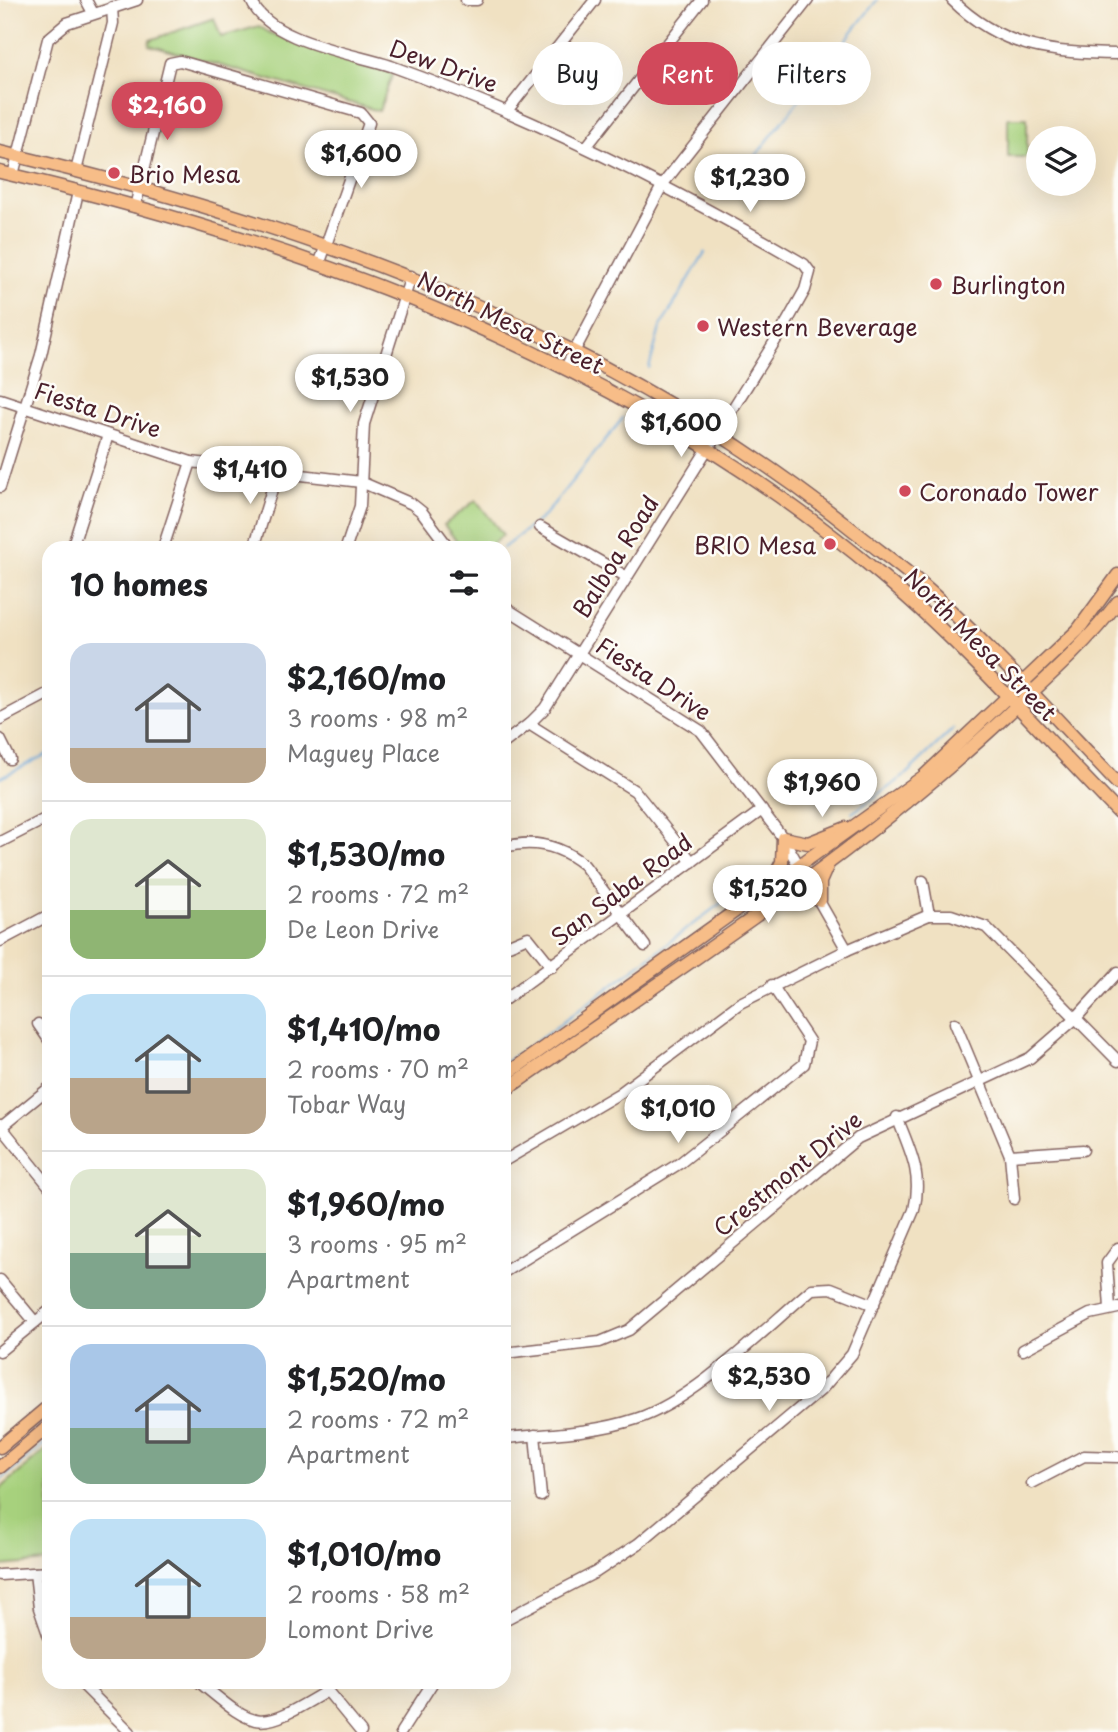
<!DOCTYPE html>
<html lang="en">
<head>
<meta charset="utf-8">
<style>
  :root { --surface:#fff; --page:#f6f6f6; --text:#202124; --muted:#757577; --line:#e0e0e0; --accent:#d1495b }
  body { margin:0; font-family:"Playpen Sans",sans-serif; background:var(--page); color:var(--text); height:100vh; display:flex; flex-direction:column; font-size:26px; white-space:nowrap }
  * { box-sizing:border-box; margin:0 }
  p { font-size:23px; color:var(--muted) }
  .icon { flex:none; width:38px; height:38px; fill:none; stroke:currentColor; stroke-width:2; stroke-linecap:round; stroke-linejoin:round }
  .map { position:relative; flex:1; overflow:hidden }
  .panel { position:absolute; left:42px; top:541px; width:469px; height:1148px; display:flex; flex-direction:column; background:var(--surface); border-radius:21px; box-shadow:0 7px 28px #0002 }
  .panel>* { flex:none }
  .top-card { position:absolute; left:532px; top:42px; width:480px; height:63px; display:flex; gap:14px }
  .fabs { position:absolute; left:1026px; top:126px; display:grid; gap:14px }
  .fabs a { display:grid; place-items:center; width:70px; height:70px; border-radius:50%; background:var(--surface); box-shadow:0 7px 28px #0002; font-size:35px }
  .price { position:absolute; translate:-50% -60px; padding:0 16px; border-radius:24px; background:#fff; color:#222; font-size:23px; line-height:46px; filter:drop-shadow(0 2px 4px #0008) }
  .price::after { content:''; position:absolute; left:50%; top:42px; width:21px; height:16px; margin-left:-10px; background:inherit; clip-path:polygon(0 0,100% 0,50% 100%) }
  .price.current { background:var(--accent); color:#fff }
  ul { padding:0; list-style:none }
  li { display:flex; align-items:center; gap:21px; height:175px; padding:0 28px }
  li+li { border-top:2px solid var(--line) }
  li span { display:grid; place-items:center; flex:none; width:196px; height:140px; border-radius:21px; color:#555 }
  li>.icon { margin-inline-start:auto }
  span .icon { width:84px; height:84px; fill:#fffc; stroke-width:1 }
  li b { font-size:30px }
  h2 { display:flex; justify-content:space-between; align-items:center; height:84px; padding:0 28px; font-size:30px }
  .chip { padding:0 24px; border-radius:32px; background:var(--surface); box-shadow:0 7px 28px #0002; font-size:24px; line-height:63px }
  .chip.current { background:var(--accent); color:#fff }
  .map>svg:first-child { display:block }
  .green { fill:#a7d17d; stroke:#787854; stroke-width:2 }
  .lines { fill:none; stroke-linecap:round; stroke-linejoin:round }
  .stream { stroke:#69a7db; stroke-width:2 }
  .minor-casing { stroke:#846360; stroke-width:13 }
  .major-casing { stroke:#846360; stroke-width:15 }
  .minor { stroke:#fff; stroke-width:10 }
  .major { stroke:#f7bd88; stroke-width:12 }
  .poi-dot { fill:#d1495b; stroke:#fdfcf7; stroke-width:2.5 }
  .labels { text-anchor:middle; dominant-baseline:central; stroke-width:5; stroke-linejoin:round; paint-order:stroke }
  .street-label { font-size:23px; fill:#4a1f2b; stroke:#fdfcf7 }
  .poi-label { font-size:23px; fill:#4a1f2b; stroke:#fdfcf7; text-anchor:start }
</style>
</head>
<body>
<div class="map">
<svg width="1118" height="1732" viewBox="0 0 1118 1732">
  <rect width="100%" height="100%" fill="#fdfcf7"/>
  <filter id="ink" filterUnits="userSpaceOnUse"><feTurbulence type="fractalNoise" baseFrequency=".0143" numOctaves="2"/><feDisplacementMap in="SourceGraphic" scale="14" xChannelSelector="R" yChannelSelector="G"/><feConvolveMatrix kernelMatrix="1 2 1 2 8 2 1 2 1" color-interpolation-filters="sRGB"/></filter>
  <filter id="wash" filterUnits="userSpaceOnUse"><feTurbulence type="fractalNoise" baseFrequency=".00686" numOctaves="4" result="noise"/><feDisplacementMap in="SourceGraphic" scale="28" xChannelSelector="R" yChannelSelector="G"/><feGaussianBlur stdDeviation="1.57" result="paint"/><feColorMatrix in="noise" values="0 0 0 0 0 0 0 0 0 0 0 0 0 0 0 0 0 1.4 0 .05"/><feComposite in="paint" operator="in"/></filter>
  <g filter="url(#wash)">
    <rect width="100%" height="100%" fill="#f0e1c2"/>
    <g class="green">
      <path d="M214,18L221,37L259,26L270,33L393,73L379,111L149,45L150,40Z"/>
      <rect x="1008" y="118" width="19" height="39"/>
      <path d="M476,500L503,535L487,548H462L444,525Z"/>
      <path d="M49,1447V1562L0,1566V1489Z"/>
    </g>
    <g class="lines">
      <g class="stream">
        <path d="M747,167L877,0"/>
        <path d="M649,368L660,328L705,252"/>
        <path d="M503,548L544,516L623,418"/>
        <path d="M0,778L49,753"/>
        <path d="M852,813L902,778L954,728"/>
        <path d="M504,1063L547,1034L757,876"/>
        <path d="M0,1481L49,1440"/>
      </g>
    </g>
  </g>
  <g filter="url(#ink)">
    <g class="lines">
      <defs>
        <g id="minor">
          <path d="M86,0L93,13"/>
          <path d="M251,0C267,41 351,53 391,66C536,118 671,186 804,264L810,272L805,290L787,322L545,708L529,724L504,743"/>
          <path d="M466,0H477"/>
          <path d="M952,0C1002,49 1051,53 1118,54"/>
          <path d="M507,111L595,0"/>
          <path d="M587,146L702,0"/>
          <path d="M76,171L113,23L112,7"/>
          <path d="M13,175L48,39L67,23L137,0"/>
          <path d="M135,207L170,63L180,61L361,113L369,123L320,262"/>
          <path d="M566,367L663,184L808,0"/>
          <path d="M0,399L191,462L361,482L412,504L422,512L449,548"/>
          <path d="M0,487L41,355L78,192"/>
          <path d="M540,527L627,577"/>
          <path d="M72,548L108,435"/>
          <path d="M163,548L191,462"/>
          <path d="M254,548L277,473"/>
          <path d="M346,548L360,506L364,424L411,276"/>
          <path d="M504,607L701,731L783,838L847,950"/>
          <path d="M49,625V635"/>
          <path d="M0,719L49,693"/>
          <path d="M529,724L635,791L692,862"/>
          <path d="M0,739L10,759"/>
          <path d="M0,842L49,817"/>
          <path d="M504,847C534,839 560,845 584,865L645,946"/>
          <path d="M923,881L929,915"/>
          <path d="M0,941L49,915"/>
          <path d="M504,947L528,937L552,967"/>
          <path d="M504,1000L762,810"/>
          <path d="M955,1023L1010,1155L1014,1199"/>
          <path d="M38,1024L49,1040"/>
          <path d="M0,1125L49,1186"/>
          <path d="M0,1128L49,1088"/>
          <path d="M1010,1155L1083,1150"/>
          <path d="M504,1161L620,1093L740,1003L847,950L929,915H951L986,927L1118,1061"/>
          <path d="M504,1272L680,1163L804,1064L809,1041L772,985"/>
          <path d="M0,1280L35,1322"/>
          <path d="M1110,1308L1107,1263L1118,1248"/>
          <path d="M1023,1350L1090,1314L1118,1308"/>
          <path d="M0,1351L49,1311"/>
          <path d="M504,1353L600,1342L629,1330L858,1138L1030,1058L1076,1018L1118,972"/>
          <path d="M535,1435L541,1496"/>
          <path d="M504,1438C548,1434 594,1433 636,1419C695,1400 763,1330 812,1289L831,1288L874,1305"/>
          <path d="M1032,1483L1084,1456L1118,1457"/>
          <path d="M35,1573L39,1608L49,1637"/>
          <path d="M0,1575L49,1572"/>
          <path d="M504,1620L596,1572L638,1544L821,1390L852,1354L914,1210C923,1173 910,1151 897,1117"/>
          <path d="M80,1682L130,1732"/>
          <path d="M199,1682C259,1732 258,1732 327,1691"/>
          <path d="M320,1682L361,1732"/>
          <path d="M401,1732L433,1682"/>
        </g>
        <g id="major">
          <path d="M0,152C311,226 606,331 858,534C883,554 911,573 935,596C999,655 1058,721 1118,784"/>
          <path d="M0,172C317,246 628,362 880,574C966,646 1040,732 1118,812"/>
          <path d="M770,885L782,862L783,838L808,843L846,828"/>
          <path d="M783,898L802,895L820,900V882L828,864"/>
          <path d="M504,1076L923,777L1078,630L1118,575"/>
          <path d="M504,1091C675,970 855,858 1007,715C1046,679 1086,644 1118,602"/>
          <path d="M0,1447L49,1406"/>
          <path d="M0,1467L49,1426"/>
        </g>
      </defs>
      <use href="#minor" class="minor-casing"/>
      <use href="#major" class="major-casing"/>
      <use href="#minor" class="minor"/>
      <use href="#major" class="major"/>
    </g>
  </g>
  <g class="poi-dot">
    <circle cx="114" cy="173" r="7"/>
    <circle cx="936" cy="284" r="7"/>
    <circle cx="703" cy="326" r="7"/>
    <circle cx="905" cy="491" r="7"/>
    <circle cx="830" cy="544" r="7"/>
  </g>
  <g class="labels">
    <g class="street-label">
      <text transform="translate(444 65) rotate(20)">Dew Drive</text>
      <text transform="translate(511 322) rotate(26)">North Mesa Street</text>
      <text transform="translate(98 409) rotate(18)">Fiesta Drive</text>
      <text transform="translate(615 556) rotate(-58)">Balboa Road</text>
      <text transform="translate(981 644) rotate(45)">North Mesa Street</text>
      <text transform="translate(654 678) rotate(33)">Fiesta Drive</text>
      <text transform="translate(621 889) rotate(-37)">San Saba Road</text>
      <text transform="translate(787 1173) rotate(-39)">Crestmont Drive</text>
    </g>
    <g class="poi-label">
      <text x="128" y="173">Brio Mesa</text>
      <text x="950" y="284">Burlington</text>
      <text x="717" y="326">Western Beverage</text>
      <text x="919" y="491">Coronado Tower</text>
      <text x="816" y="544" text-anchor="end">BRIO Mesa</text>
    </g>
  </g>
</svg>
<div class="fabs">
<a><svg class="icon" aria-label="layers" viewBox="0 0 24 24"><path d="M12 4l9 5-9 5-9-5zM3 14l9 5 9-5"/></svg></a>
</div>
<b class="price current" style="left:167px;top:142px">$2,160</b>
<b class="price" style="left:361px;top:190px">$1,600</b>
<b class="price" style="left:750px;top:214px">$1,230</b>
<b class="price" style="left:350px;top:414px">$1,530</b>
<b class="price" style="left:681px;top:459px">$1,600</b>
<b class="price" style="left:250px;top:506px">$1,410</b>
<b class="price" style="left:822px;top:819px">$1,960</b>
<b class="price" style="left:768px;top:925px">$1,520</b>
<b class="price" style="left:678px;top:1145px">$1,010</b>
<b class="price" style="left:769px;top:1413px">$2,530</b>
<div class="top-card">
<a class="chip">Buy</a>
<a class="chip current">Rent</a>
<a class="chip">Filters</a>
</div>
<section class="panel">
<h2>10 homes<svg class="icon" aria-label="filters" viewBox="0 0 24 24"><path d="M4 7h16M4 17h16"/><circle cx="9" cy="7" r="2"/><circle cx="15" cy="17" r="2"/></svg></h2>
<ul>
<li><span style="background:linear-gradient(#c9d6e8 75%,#b9a48a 0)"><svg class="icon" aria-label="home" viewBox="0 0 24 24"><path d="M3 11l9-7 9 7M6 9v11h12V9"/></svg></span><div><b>$2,160/mo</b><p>3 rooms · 98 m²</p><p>Maguey Place</p></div></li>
<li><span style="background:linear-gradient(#dfe7d0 65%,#8fb573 0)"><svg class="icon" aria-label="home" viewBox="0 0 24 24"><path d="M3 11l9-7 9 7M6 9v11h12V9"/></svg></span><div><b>$1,530/mo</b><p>2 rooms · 72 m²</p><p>De Leon Drive</p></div></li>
<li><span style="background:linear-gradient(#bfe0f5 60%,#b9a48a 0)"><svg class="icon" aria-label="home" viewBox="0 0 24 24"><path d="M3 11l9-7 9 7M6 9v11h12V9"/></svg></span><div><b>$1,410/mo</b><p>2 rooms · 70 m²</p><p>Tobar Way</p></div></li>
<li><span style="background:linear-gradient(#dfe7d0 60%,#7fa58c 0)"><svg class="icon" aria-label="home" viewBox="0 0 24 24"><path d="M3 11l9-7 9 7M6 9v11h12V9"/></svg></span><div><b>$1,960/mo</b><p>3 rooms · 95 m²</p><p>Apartment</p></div></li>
<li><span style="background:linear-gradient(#a9c7e8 60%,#7fa58c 0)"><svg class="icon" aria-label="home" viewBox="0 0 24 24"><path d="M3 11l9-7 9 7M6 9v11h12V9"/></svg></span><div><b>$1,520/mo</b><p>2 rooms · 72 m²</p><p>Apartment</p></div></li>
<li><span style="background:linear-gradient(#bfe0f5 70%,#b9a48a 0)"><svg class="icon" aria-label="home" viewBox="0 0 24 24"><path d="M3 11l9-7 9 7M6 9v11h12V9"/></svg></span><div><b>$1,010/mo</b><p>2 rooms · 58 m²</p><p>Lomont Drive</p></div></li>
</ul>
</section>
</div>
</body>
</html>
